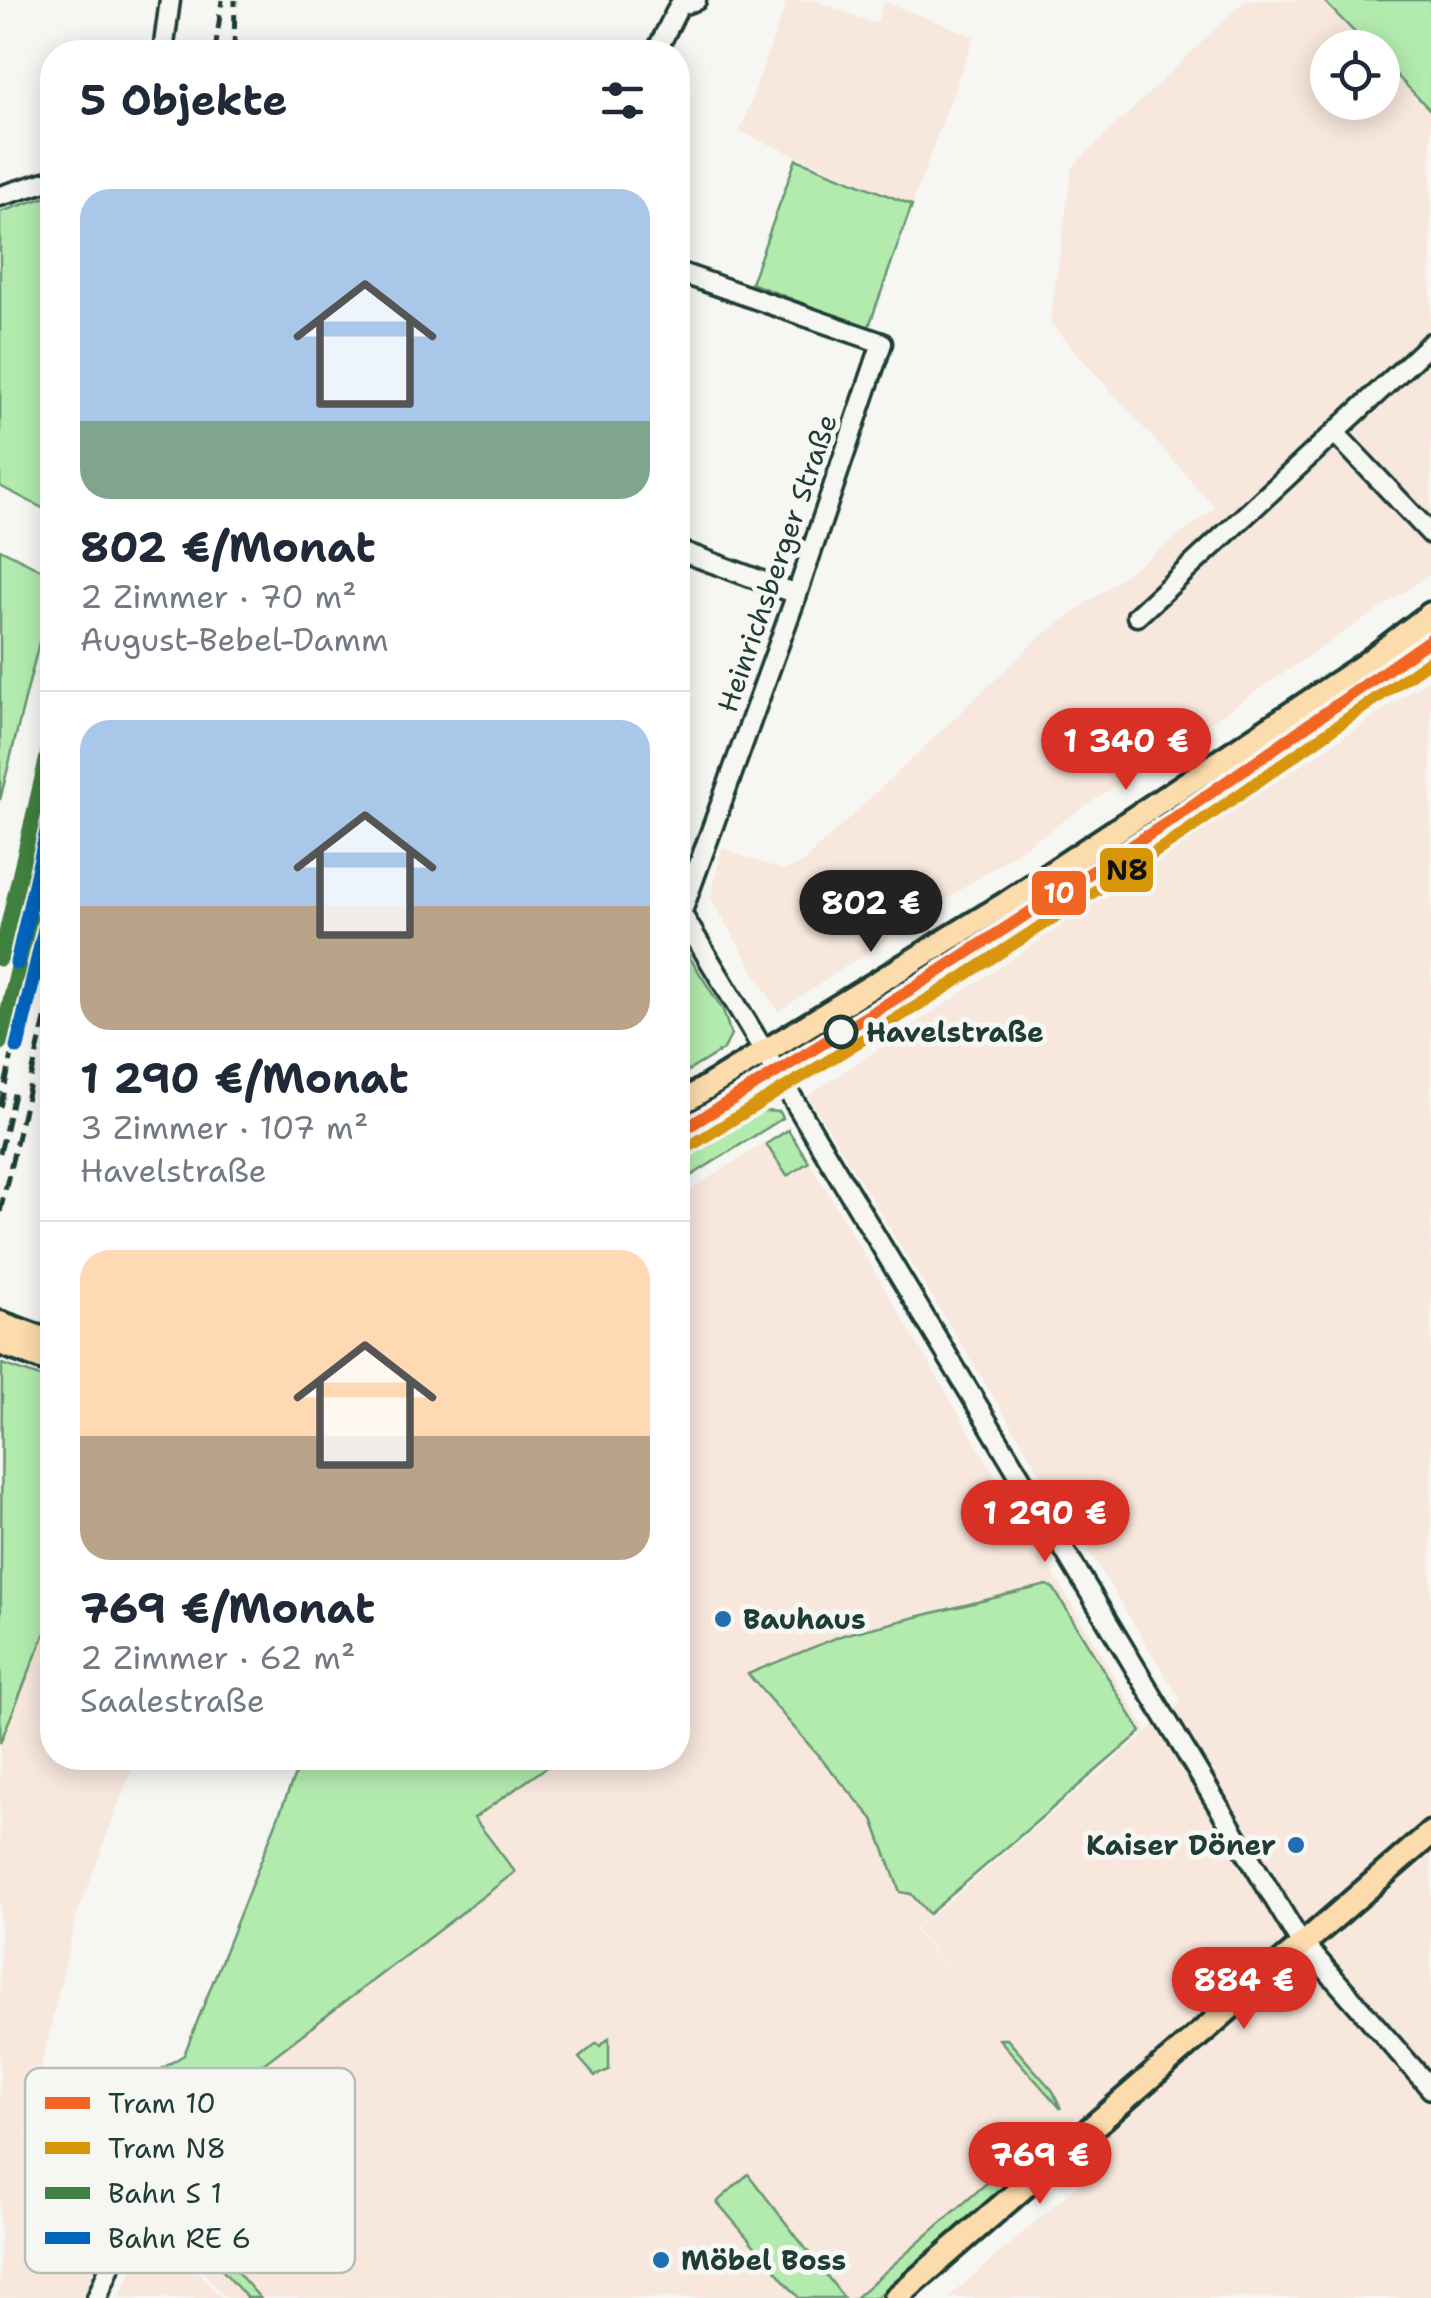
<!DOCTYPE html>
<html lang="de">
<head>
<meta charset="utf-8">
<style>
  :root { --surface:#fff; --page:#f2f2f3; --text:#1f2937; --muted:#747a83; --line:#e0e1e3; --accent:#d93025 }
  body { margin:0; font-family:"Shantell Sans",sans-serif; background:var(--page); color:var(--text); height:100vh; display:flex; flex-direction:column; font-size:38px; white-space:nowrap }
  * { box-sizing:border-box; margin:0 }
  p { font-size:32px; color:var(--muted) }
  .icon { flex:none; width:55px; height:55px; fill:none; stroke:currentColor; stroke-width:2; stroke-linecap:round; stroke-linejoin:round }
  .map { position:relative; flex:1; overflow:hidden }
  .drawer { position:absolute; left:40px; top:40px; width:650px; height:1730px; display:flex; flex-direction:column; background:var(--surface); border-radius:40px; box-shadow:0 5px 25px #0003 }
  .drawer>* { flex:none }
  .controls { position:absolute; left:1310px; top:30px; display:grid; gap:20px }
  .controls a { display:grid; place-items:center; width:90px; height:90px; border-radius:50%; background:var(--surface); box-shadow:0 5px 25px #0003; font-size:50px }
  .price { position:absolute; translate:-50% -85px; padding:0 22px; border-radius:35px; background:var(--accent); color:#fff; font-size:32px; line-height:65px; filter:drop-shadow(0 2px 5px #0008) }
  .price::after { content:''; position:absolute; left:50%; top:60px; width:30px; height:22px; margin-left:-15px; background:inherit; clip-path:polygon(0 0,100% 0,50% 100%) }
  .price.selected { background:#222; color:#fff }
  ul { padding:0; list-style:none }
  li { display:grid; align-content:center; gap:20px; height:530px; padding:0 40px }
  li+li { border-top:2px solid var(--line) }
  li span { display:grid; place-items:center; height:310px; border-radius:30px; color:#555 }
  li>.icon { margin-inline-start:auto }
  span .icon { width:180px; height:180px; fill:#fffc; stroke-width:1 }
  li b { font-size:42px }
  h2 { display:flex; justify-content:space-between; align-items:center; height:120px; padding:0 40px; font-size:42px }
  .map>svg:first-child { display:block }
  .built { fill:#f7e7dd }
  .green { fill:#b3ebaf; stroke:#699472; stroke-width:2.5 }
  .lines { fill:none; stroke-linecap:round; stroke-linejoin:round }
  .minor-casing { stroke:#1f3d34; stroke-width:25 }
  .major-casing { stroke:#1f3d34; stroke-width:30 }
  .minor { stroke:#f6f6f2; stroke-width:18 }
  .major { stroke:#fcdcac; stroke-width:22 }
  .rail { stroke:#1f3d34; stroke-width:5; stroke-dasharray:15 8; stroke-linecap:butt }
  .rail-1-casing { stroke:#f6f6f2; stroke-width:22 }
  .rail-2-casing { stroke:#f6f6f2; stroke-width:22 }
  .rail-1 { stroke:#408040; stroke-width:15 }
  .rail-2 { stroke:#0065bd; stroke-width:15 }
  .tram-1-casing { stroke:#f6f6f2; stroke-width:20 }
  .tram-2-casing { stroke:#f6f6f2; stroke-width:20 }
  .tram-1 { stroke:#f26522; stroke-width:12 }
  .tram-2 { stroke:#d79608; stroke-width:12 }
  .stop-dot { fill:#f6f6f2; stroke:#1f3d34; stroke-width:5 }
  .poi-dot { fill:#1f6fb2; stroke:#f6f6f2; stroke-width:4 }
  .labels { text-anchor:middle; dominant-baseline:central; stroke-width:10; stroke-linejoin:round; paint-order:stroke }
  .street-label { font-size:28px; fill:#1f3d34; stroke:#f6f6f2 }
  .stop-label { font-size:28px; font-weight:bold; fill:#1f3d34; stroke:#f6f6f2; text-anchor:start }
  .poi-label { font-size:28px; font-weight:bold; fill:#1f3d34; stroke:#f6f6f2; text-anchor:start }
  .key { fill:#f6f6f2; stroke:#b6beb9; stroke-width:2.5 }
  .key-label { font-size:28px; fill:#1f3d34 }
  .line-badge { stroke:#f6f6f2; stroke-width:4 }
  .badge-label { font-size:28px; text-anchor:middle; font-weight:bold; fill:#fff }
  .pale-badge-label { font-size:28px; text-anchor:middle; font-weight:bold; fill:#111 }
</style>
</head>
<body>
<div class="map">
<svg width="1431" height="2298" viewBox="0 0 1431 2298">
  <rect width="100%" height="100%" fill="#f6f6f2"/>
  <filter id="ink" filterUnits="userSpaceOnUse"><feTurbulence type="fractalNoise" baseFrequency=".01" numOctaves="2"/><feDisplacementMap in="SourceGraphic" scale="20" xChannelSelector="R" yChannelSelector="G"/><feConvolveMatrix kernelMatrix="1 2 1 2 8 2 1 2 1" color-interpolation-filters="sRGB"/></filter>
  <g filter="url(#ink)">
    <g class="built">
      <path d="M787,0H814L876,24L884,2L974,36L912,204L740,132Z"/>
      <path d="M1245,0H1323L1369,47L1328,48V102H1382L1383,61L1431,111V574L778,1012L711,898L722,848L783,871L801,864L1038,639L1216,508L1050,323L1072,168Z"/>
      <path d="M1431,678V2298H948L1111,2156L1077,2116L872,2298H226L173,2238L206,2108L515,1872L474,1818L550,1764L547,1758H678V1198L789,1127L1146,1730L913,1930L970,1994L915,1930L1182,1702L808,1096Z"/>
      <path d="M0,1363L52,1381V1758H136L76,1917L26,2132L36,2159L96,2234L105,2260L89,2298H0Z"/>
      <path d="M153,2220L221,2298H120Z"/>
    </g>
    <g class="green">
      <path d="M1323,0H1431V111L1383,61L1382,48L1369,47Z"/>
      <path d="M796,159L912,205L868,329L751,283Z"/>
      <path d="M52,195V513L0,486V212Z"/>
      <path d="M0,549L52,575V590L0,800Z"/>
      <path d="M678,939L723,1010L731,1035L724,1049L678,1077V1017L684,1013L678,1002Z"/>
      <path d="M748,1110L780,1112L783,1118L678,1184V1151Z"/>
      <path d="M788,1130L809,1162L787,1176L766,1144Z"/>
      <path d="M2,1364L52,1381V1616L0,1743Z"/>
      <path d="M1047,1585L1054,1589L1141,1732L929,1914L911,1894L900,1892L873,1819L748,1674L843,1635Z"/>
      <path d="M276,1758H547L551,1764L474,1818L515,1872L169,2136L134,2121L119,2146L134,2176L121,2216L108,2220L54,2153V2136L184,2055L298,1767Z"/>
      <path d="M609,2038V2070L595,2076L579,2058L597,2043L600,2046Z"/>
      <path d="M999,2039H1007L1053,2091L1061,2109Z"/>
      <path d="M1044,2133L1050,2142L1039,2157L876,2298H855Z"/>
      <path d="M748,2174L844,2298H799L717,2202Z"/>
      <path d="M216,2248L260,2298H247L209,2255Z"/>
    </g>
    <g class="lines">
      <defs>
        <g id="minor">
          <path d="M163,52L170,0"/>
          <path d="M656,52L679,6L696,0"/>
          <path d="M0,196L52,180"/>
          <path d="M678,272L882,343L797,594L681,914"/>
          <path d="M1336,434L1431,534"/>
          <path d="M678,550L797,594"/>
          <path d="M1137,616L1431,343"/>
          <path d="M678,908L1296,1935L1431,2089"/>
          <path d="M97,2298L155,2157"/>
        </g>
        <g id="major">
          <path d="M678,1105L1007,903L1363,666L1431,614"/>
          <path d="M0,1323L52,1342"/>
          <path d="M0,1343L52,1362"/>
          <path d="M896,2298L1431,1833"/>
        </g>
      </defs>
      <use href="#minor" class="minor-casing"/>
      <use href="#major" class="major-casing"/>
      <use href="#minor" class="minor"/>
      <use href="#major" class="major"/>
      <g class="rail">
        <path d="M215,52L222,0"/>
        <path d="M234,52L235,0"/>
        <path d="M0,1107L52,882"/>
        <path d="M0,1153L15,1090"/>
        <path d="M0,1212L52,989"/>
      </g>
      <defs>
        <g id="rail-1">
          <path d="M0,959L52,735"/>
          <path d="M0,1043L30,917"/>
        </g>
        <g id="rail-2">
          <path d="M17,963L52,810"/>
          <path d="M17,1047L47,921"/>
        </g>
      </defs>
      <use href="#rail-1" class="rail-1-casing"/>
      <use href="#rail-2" class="rail-2-casing"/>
      <use href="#rail-1" class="rail-1"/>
      <use href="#rail-2" class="rail-2"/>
      <defs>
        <path id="tram-1" d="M678,1133L932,976L1173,819L1431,639"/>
        <path id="tram-2" d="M687,1148L941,991L1183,834L1431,660"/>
      </defs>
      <use href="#tram-1" class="tram-1-casing"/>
      <use href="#tram-2" class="tram-2-casing"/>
      <use href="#tram-1" class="tram-1"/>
      <use href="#tram-2" class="tram-2"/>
    </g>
  </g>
  <circle class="stop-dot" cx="841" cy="1032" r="15"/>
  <g class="poi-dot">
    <circle cx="723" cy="1619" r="10"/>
    <circle cx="1296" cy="1845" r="10"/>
    <circle cx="661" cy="2260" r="10"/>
  </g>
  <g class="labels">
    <g class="street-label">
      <text transform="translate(777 563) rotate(-71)">Heinrichsberger Straße</text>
    </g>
    <g class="stop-label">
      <text x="866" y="1032">Havelstraße</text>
    </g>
    <g class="poi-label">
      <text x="743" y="1619">Bauhaus</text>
      <text x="1276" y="1845" text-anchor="end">Kaiser Döner</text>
      <text x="681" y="2260">Möbel Boss</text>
    </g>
  </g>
  <rect x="25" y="2068" width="330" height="205" rx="15" class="key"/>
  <rect x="45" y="2097" width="45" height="12" fill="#f26522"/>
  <rect x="45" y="2142" width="45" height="12" fill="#d79608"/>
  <rect x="45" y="2187" width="45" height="12" fill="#408040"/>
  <rect x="45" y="2232" width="45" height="12" fill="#0065bd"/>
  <g class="key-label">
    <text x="108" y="2113">Tram 10</text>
    <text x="108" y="2158">Tram N8</text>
    <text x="108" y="2203">Bahn S 1</text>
    <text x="108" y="2248">Bahn RE 6</text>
  </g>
  <g class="line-badge">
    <rect x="1098" y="846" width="57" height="48" rx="10" fill="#d79608"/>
    <rect x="1030" y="869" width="58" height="48" rx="10" fill="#f26522"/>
  </g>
  <g class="badge-label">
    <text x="1059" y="903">10</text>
  </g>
  <g class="pale-badge-label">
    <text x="1127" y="880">N8</text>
  </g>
</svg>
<div class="controls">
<a><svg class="icon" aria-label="locate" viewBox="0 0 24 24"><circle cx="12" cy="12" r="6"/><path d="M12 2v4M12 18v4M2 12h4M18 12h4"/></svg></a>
</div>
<b class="price" style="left:1126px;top:793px">1 340 €</b>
<b class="price selected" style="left:871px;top:955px">802 €</b>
<b class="price" style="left:1045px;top:1565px">1 290 €</b>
<b class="price" style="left:1244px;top:2032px">884 €</b>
<b class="price" style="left:1040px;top:2207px">769 €</b>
<section class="drawer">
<h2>5 Objekte<svg class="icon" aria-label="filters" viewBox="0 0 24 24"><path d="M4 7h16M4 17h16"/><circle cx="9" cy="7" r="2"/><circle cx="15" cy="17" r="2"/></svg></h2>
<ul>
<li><span style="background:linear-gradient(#a9c7e8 75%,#7fa58c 0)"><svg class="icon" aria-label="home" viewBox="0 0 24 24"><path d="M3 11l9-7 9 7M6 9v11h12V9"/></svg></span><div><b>802 €/Monat</b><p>2 Zimmer · 70 m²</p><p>August-Bebel-Damm</p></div></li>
<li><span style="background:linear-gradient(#a9c7e8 60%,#b9a48a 0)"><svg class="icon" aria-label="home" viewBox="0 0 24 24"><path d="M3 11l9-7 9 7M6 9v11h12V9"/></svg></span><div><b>1 290 €/Monat</b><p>3 Zimmer · 107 m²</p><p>Havelstraße</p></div></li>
<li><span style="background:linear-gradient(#ffd9b3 60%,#b9a48a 0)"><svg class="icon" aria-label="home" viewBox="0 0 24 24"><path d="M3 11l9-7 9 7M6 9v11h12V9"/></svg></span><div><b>769 €/Monat</b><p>2 Zimmer · 62 m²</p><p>Saalestraße</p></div></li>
</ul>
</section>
</div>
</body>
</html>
